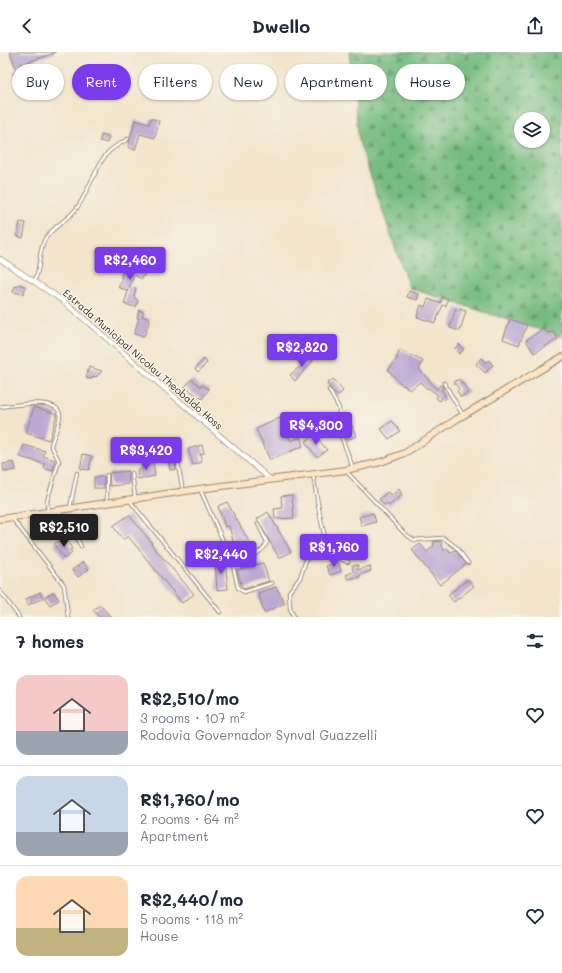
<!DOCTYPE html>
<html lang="en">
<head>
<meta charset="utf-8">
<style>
  :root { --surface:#fff; --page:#f6f6f7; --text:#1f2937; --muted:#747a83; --line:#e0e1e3; --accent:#7c3aed }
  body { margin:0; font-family:Mali,sans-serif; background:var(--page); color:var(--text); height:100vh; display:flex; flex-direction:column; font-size:15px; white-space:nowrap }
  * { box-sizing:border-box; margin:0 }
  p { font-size:13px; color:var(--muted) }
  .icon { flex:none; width:22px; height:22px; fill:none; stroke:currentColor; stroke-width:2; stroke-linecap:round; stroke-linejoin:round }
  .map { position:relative; height:565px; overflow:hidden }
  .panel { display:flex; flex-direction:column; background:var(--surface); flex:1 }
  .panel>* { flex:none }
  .hud { position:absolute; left:12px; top:12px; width:538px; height:36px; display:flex; gap:8px }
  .tools { position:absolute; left:514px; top:60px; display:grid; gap:8px }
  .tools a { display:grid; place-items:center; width:36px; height:36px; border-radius:50%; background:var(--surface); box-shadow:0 1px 3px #0004; font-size:20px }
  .price { position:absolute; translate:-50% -34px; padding:0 9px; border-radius:4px; background:var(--accent); color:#fff; font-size:13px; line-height:26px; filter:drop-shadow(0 1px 2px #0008) }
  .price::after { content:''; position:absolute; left:50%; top:24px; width:12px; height:9px; margin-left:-6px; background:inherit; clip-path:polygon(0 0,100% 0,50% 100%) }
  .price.current { background:#222; color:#fff }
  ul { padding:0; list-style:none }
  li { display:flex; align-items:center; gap:12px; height:100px; padding:0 16px }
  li+li { border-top:1px solid var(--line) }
  li span { display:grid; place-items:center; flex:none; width:112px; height:80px; border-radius:12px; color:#555 }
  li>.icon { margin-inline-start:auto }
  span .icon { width:48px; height:48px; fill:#fffc; stroke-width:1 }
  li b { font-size:17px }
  h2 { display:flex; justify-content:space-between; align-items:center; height:48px; padding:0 16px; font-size:17px }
  .tag { padding:0 14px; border-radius:18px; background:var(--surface); box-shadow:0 1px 3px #0004; font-size:14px; line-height:36px }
  .tag.current { background:var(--accent); color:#fff }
  header { display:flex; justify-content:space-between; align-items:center; height:52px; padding:0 16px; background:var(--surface); font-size:18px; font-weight:700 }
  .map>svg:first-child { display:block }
  .forest { fill:url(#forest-firs); stroke:#58734f; fill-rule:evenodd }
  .building { fill:#bca9d3 }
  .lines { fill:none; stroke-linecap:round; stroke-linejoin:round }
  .lane-casing { stroke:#968875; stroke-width:4.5 }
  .street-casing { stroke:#968875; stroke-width:6 }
  .secondary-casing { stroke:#968875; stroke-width:8 }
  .lane { stroke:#fff; stroke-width:2.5 }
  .street { stroke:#fff; stroke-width:4.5 }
  .secondary { stroke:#fde5c5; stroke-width:6 }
  .labels { text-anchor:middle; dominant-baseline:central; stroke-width:3; stroke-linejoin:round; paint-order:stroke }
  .street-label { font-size:10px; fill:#3b2a1e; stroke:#f7f3e8 }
</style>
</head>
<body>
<header><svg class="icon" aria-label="back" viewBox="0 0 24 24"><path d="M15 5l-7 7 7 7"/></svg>Dwello<svg class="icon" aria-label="share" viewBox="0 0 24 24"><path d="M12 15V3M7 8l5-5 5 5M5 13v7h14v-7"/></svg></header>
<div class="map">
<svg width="562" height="565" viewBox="0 0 562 565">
  <defs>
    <pattern id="forest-firs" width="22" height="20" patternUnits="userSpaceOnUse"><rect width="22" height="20" fill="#76bc80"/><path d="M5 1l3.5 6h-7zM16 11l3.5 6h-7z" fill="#629968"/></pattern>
  </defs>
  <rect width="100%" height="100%" fill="#f7f3e8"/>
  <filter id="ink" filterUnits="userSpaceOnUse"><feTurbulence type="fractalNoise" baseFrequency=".025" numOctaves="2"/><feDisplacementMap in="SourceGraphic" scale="8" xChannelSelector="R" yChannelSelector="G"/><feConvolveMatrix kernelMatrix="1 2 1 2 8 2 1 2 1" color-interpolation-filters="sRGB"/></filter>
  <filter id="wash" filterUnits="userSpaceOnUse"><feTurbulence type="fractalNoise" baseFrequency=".012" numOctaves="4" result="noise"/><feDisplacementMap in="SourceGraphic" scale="16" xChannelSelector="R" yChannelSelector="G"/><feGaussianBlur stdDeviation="0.9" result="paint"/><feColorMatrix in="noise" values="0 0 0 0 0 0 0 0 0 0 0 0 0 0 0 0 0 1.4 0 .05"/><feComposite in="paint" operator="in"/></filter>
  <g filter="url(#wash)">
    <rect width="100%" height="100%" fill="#f2e5cc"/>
    <path class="forest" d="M349,0H562V285L409,236L359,90ZM521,67H543V89H521Z"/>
    <g id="blocks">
      <g class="building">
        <path d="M10,0H55V1L19,13L24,23L16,27L13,21L17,19Z"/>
        <path d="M151,66L159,69L155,86L140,82L135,98L128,95L135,68L149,72Z"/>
        <path d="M101,83L109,85L107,91L100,89Z"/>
        <path d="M20,170L26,171L23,186L17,184Z"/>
        <path d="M125,207L136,211L135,214L146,219L142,227L134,223L129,235L136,236L134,245L138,249L136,255L124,252L128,239L118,235L122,229L121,224L124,216L121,215Z"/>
        <path d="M19,232L26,235L23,242L13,240L15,234L18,235Z"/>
        <path d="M409,239L419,242L417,248L407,245Z"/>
        <path d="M442,245L448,247L446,254L443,253L435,271L417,265L421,253L425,255L428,247L440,251Z"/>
        <path d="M456,256L466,259L460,279L450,276Z"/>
        <path d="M139,258L144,260L142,264L150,267L144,285L134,282L139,266H137Z"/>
        <path d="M510,267L527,273L519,293L503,287Z"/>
        <path d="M543,277L548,281L554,280L558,287L534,301L526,288Z"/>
        <path d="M459,292L464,297L459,302L454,297Z"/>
        <path d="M400,298L423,309L419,317L437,337L440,333L443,335L442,339L445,342L444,344L446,346L444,348L442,346L440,349L436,346L438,343L428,336L427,337L420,330L410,338L404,333L403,334L388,318L398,306H396Z"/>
        <path d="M307,303L313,309L295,329L290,323L304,311L301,309Z"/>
        <path d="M481,306L486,311L488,308L493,313L485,321L476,312Z"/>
        <path d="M204,307L207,311L198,320L195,317Z"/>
        <path d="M89,315L102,319L96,325L93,324L92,327L86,326Z"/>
        <path d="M192,327L201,335L202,333L209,337L202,347L185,335Z"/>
        <path d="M333,327L343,339L337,344L327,332Z"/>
        <path d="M459,327L469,340L461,345L457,339L459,337L454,330Z"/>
        <path d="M34,355L57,362L49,388L26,381Z"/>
        <path d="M280,366L291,389L300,385L303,394L270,408L256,377Z"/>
        <path d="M350,369L356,384L347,388L342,373Z"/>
        <path d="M392,369L400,379L389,387L381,377Z"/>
        <path d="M314,382L327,398L317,405L305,390Z"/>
        <path d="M24,393L45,399L43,404L55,408L53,419L44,416L45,412L20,405Z"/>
        <path d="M202,393L204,401L200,402L202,410L193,413L188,397Z"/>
        <path d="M83,402L92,404L89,418L80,417Z"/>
        <path d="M174,406L176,417L170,418L168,407Z"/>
        <path d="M14,410L16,418L4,420L3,412Z"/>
        <path d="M153,410L155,424L138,427L137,418L142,417V412Z"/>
        <path d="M128,419L129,432L110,434L109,421Z"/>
        <rect x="94" y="425" width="10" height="11"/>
        <path d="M399,437L402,443L389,454L387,451L384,453L379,447L388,440L391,444Z"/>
        <path d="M292,443L294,466L275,467L274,457L282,456L281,444Z"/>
        <path d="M227,450L254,499L237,504L229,474L225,475L218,454Z"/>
        <path d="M268,460L291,500L279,506L257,467Z"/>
        <path d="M373,461L376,470L362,474L359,465Z"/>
        <path d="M129,463L152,491L151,492L194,542L182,551L128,484L123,488L113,474Z"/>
        <path d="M65,485L72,497L70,498L72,501L64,507L54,492Z"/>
        <path d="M441,489L444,499L447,496L450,501L455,498L466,512L440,533L412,498L420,492L427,500L434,494L433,490Z"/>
        <path d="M225,508L228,537L217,538L215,509Z"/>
        <path d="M83,510L89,517L78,525L72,518Z"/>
        <path d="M338,510L341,519L330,523L326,514Z"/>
        <path d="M263,511L269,529L244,537L242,535L237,518Z"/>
        <path d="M352,513H358V518L370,514L371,519L360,523V525L348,527L346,523L353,520Z"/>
        <path d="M468,527L474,534L454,550L448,543Z"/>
        <path d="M276,535L285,551L264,561L258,541Z"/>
        <path d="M40,540L43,546L28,553L26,547Z"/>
        <path d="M54,540L59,548L50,553L44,545Z"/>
        <path d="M100,553L111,565H99L93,558Z"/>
      </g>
    </g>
  </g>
  <g filter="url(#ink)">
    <use href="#blocks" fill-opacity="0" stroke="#968875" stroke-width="1"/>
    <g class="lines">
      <defs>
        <g id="lane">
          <path d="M35,228C41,215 38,200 45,187C52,175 68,168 76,157C89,141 97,108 112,97C117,93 123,90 128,87"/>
          <path d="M444,331L463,363"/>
          <path d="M329,338L339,356V378L353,416"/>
          <path d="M0,355C11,354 58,344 60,363C60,370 53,386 51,393L59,409L47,449L48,460"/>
          <path d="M178,412L183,439"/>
          <path d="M346,419L405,482L414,488L444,486L457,496L468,511"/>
          <path d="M132,421L135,445"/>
          <path d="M313,423C316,438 323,493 332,501C336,506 342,508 348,510"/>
          <path d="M200,437L232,509L238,536L244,540L272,531"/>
          <path d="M130,449L220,560"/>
          <path d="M107,451V423"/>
          <path d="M70,456L77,421"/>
          <path d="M60,459L61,467L76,484L81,495"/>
          <path d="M12,466L64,533L68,565"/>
          <path d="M232,509C245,505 262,504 267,490L258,472"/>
          <path d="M0,539L19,565"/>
          <path d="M294,565L290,556L289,540L300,526L308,502L326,488"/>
        </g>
        <path id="street" d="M0,207L62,248L270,427"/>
        <path id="secondary" d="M0,467L199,437L346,418L381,410L405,401L457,367L562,305"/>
      </defs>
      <use href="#lane" class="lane-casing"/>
      <use href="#street" class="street-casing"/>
      <use href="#secondary" class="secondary-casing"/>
      <use href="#lane" class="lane"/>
      <use href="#street" class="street"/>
      <use href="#secondary" class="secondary"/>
    </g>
  </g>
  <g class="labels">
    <g class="street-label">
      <text transform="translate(143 307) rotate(41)">Estrada Municipal Nicolau Theobaldo Hoss</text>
    </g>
  </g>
</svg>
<div class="tools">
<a><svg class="icon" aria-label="layers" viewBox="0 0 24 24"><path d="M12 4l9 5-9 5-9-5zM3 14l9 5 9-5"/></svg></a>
</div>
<b class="price" style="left:130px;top:229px">R$2,460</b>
<b class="price" style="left:302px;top:316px">R$2,820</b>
<b class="price" style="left:316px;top:394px">R$4,300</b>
<b class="price" style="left:146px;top:419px">R$3,420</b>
<b class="price current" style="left:64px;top:496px">R$2,510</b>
<b class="price" style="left:334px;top:516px">R$1,760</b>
<b class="price" style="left:221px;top:523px">R$2,440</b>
<div class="hud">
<a class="tag">Buy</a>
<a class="tag current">Rent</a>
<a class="tag">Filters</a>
<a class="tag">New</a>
<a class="tag">Apartment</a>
<a class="tag">House</a>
</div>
</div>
<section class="panel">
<h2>7 homes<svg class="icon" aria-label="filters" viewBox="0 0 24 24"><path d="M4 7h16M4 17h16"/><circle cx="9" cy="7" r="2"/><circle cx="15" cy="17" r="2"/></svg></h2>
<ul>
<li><span style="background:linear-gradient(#f6c9c9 70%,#9aa5b1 0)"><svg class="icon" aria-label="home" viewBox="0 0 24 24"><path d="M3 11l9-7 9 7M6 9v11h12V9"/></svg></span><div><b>R$2,510/mo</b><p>3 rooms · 107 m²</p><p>Rodovia Governador Synval Guazzelli</p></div><svg class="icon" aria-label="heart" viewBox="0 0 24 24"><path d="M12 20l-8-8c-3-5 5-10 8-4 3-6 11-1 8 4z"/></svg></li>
<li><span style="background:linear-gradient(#c9d6e8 70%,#9aa5b1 0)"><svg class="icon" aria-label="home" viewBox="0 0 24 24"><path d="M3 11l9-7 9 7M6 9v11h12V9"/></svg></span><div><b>R$1,760/mo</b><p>2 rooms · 64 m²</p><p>Apartment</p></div><svg class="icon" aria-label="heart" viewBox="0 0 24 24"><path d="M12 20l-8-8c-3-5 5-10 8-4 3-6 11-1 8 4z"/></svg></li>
<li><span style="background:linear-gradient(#ffd9b3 65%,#c2b280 0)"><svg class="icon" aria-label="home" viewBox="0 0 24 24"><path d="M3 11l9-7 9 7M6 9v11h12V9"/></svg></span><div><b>R$2,440/mo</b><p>5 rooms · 118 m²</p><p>House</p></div><svg class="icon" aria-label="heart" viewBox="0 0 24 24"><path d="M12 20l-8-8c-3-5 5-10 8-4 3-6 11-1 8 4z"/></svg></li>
</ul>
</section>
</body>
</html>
